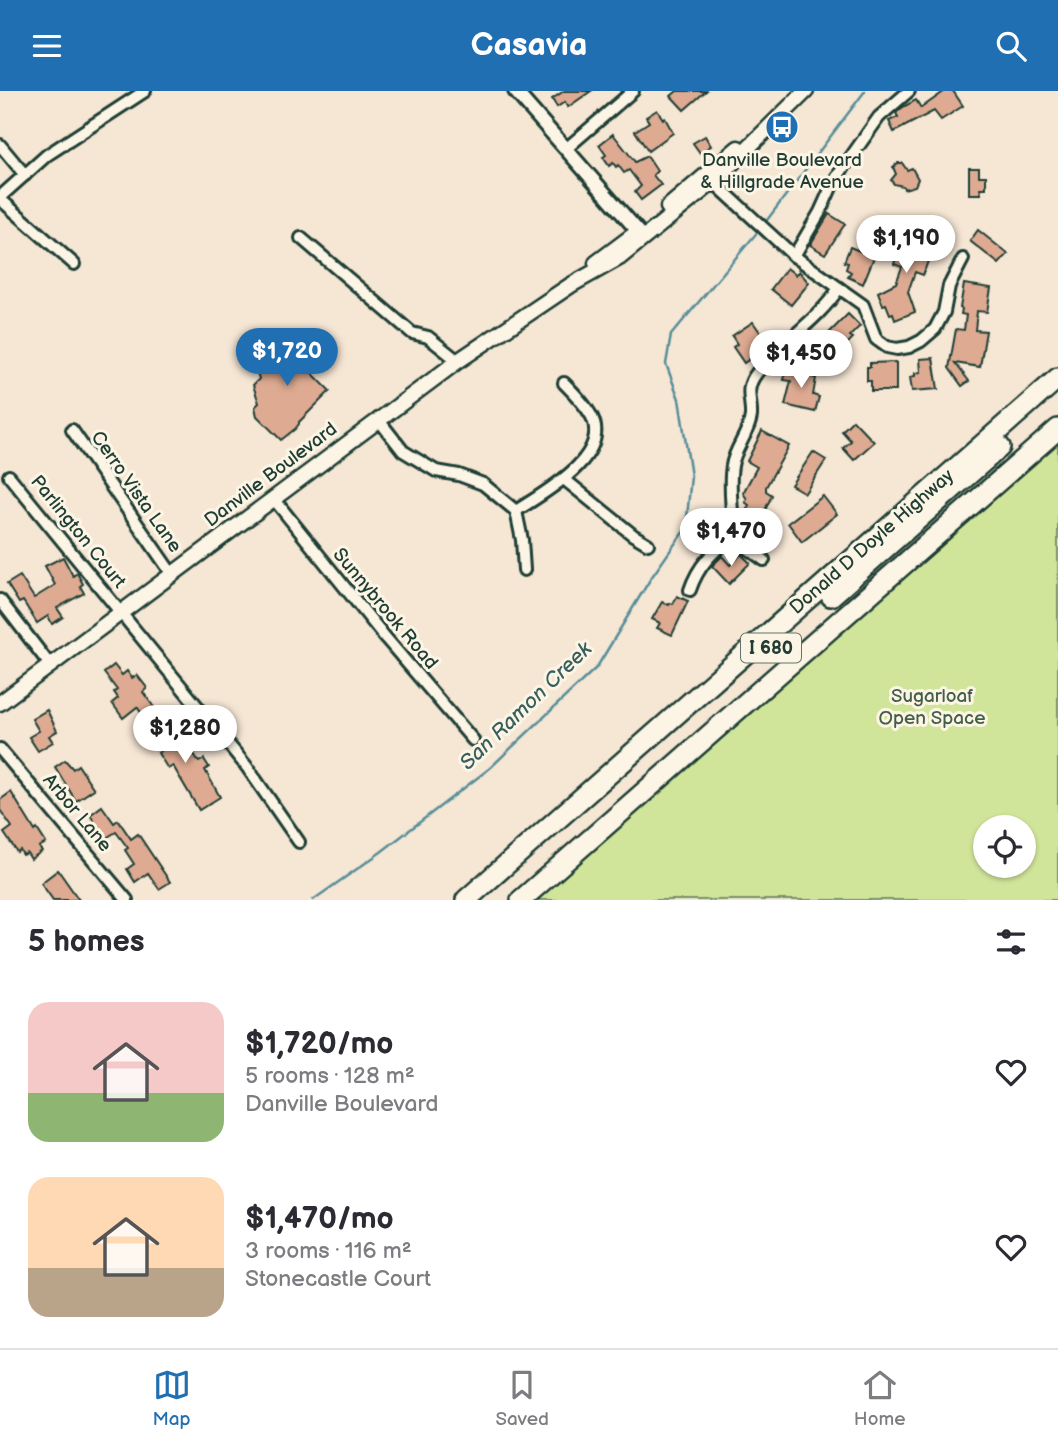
<!DOCTYPE html>
<html lang="en">
<head>
<meta charset="utf-8">
<style>
  :root { --surface:#fff; --page:#f7f7f7; --text:#2b2b33; --muted:#7c7c81; --line:#e1e1e2; --accent:#1f6fb2 }
  body { margin:0; font-family:"Balsamiq Sans",sans-serif; background:var(--page); color:var(--text); height:100vh; display:flex; flex-direction:column; font-size:26px; white-space:nowrap }
  * { box-sizing:border-box; margin:0 }
  p { font-size:23px; color:var(--muted) }
  .icon { flex:none; width:38px; height:38px; fill:none; stroke:currentColor; stroke-width:2; stroke-linecap:round; stroke-linejoin:round }
  .map { position:relative; height:809px; overflow:hidden }
  .sheet { display:flex; flex-direction:column; background:var(--surface); flex:1 }
  .sheet>* { flex:none }
  .tools { position:absolute; left:973px; top:724px; display:grid; gap:14px }
  .tools a { display:grid; place-items:center; width:63px; height:63px; border-radius:50%; background:var(--surface); box-shadow:0 2px 5px #0004; font-size:35px }
  .price { position:absolute; translate:-50% -60px; padding:0 16px; border-radius:24px; background:#fff; color:#222; font-size:23px; line-height:46px; filter:drop-shadow(0 2px 4px #0008) }
  .price::after { content:''; position:absolute; left:50%; top:42px; width:21px; height:16px; margin-left:-10px; background:inherit; clip-path:polygon(0 0,100% 0,50% 100%) }
  .price.current { background:var(--accent); color:#fff }
  ul { padding:0; list-style:none }
  li { display:flex; align-items:center; gap:21px; height:175px; padding:0 28px }
  li span { display:grid; place-items:center; flex:none; width:196px; height:140px; border-radius:21px; color:#555 }
  li>.icon { margin-inline-start:auto }
  span .icon { width:84px; height:84px; fill:#fffc; stroke-width:1 }
  li b { font-size:30px }
  h2 { display:flex; justify-content:space-between; align-items:center; height:84px; padding:0 28px; font-size:30px }
  header { display:flex; justify-content:space-between; align-items:center; height:91px; padding:0 28px; background:var(--accent); color:#fff; font-size:32px; font-weight:700 }
  .dock { display:flex; justify-content:space-around; align-items:center; height:98px; border-top:2px solid var(--line); background:var(--surface); font-size:19px; color:var(--muted) }
  .dock a { display:grid; justify-items:center; gap:4px }
  .dock .current { color:var(--accent) }
  .map>svg:first-child { display:block }
  .green { fill:#d1e59a; stroke:#789167; stroke-width:2; fill-rule:evenodd }
  .lines { fill:none; stroke-linecap:round; stroke-linejoin:round }
  .stream { stroke:#568e99; stroke-width:2.5 }
  .building { fill:#deab92; stroke:#1f3d34; stroke-width:2 }
  .minor-casing { stroke:#1f3d34; stroke-width:16 }
  .tertiary-casing { stroke:#1f3d34; stroke-width:18 }
  .secondary-casing { stroke:#1f3d34; stroke-width:19 }
  .motorway-casing { stroke:#1f3d34; stroke-width:24 }
  .minor { stroke:#fcf5e5; stroke-width:10 }
  .tertiary { stroke:#fcf5e5; stroke-width:12 }
  .secondary { stroke:#fcf5e5; stroke-width:14 }
  .motorway { stroke:#fcf5e5; stroke-width:19 }
  .labels { text-anchor:middle; dominant-baseline:central; stroke-width:6; stroke-linejoin:round; paint-order:stroke }
  .shield { fill:#fcf5e5; stroke:#617469; stroke-width:2 }
  .shield-label { font-size:18px; font-weight:bold; fill:#1f3d34 }
  .poi-label { font-size:19px; fill:#1f3d34; stroke:#fcf5e5 }
  .street-label { font-size:19px; fill:#1f3d34; stroke:#fcf5e5 }
  .park-label { font-size:19px; fill:#435f48; stroke:#fcf5e5 }
  .water-label { font-size:21px; font-style:italic; fill:#365f5e; stroke:#fcf5e5 }
</style>
</head>
<body>
<header><svg class="icon" aria-label="menu" viewBox="0 0 24 24"><path d="M4 6h16M4 12h16M4 18h16"/></svg>Casavia<svg class="icon" aria-label="search" viewBox="0 0 24 24"><circle cx="10" cy="10" r="6"/><path d="M15 15l6 6"/></svg></header>
<div class="map">
<svg width="1058" height="809" viewBox="0 0 1058 809">
  <rect width="100%" height="100%" fill="#f6e6d4"/>
  <filter id="ink" filterUnits="userSpaceOnUse"><feTurbulence type="fractalNoise" baseFrequency=".0143" numOctaves="2"/><feDisplacementMap in="SourceGraphic" scale="14" xChannelSelector="R" yChannelSelector="G"/><feConvolveMatrix kernelMatrix="1 2 1 2 8 2 1 2 1" color-interpolation-filters="sRGB"/></filter>
  <g filter="url(#ink)">
    <path class="green" d="M1058,338V809H521ZM985,737H1024V775H985Z"/>
    <g class="lines">
      <g class="stream">
        <path d="M764,133L865,0"/>
        <path d="M313,809L381,761L490,677L597,576L651,487L686,437L691,385L679,308L666,273L671,244L760,138"/>
      </g>
    </g>
    <g class="building">
      <path d="M564,0H591L568,16L565,11L557,16L552,8Z"/>
      <path d="M677,0H706L684,19L671,5Z"/>
      <path d="M945,0H953L963,15L941,29L934,20L894,41L889,30L898,26L896,22L903,16L916,9L921,17Z"/>
      <path d="M657,19L663,28L665,27L673,42L648,60L635,40L649,31L646,26Z"/>
      <path d="M613,43L635,71L647,65L657,80L653,84L661,94L641,109L635,101L641,95L629,79L624,82L618,74L616,76L613,72L609,75L603,66L606,64L599,54Z"/>
      <path d="M705,45L711,55L700,62L693,52Z"/>
      <path d="M898,72H902L907,79L912,77L918,88L915,95L904,98L903,95L894,93L891,89L896,83L893,76Z"/>
      <path d="M969,77H979V85H986V97H980L981,103H969Z"/>
      <path d="M829,123L845,133L825,163L810,154Z"/>
      <path d="M978,139L1008,163L999,173L970,150Z"/>
      <path d="M905,142L934,153L923,184L915,181L908,201L915,221L895,229L893,222L890,223L886,213L883,214L878,201L896,192L902,176L894,173Z"/>
      <path d="M850,156L874,166L863,193L848,186L851,181L846,178L848,172L844,171Z"/>
      <path d="M787,177L796,184L799,180L809,192L791,214L771,198Z"/>
      <path d="M964,193L991,197L987,221L977,220L975,239L986,240L980,276L955,272L969,290L962,295L949,277L956,238L964,239L966,224L961,223L962,218L960,217Z"/>
      <path d="M848,223L860,235L850,245L853,247L830,270L807,251L817,242L823,248Z"/>
      <path d="M753,231L762,244L758,247L761,251L756,258L758,262L744,272L733,256L737,253L732,245Z"/>
      <path d="M280,253L284,256L292,254L303,266L311,258L323,270L312,282L330,300L299,331V333L295,338L281,349L257,325L255,316L259,312L253,294L259,288L257,281L260,277L252,269L258,263L274,258Z"/>
      <path d="M933,267L938,298L912,300L910,286L915,285V282L921,281L920,268Z"/>
      <path d="M896,271V300H871V290H867V276H870V272Z"/>
      <path d="M787,275L803,279L802,284L816,287L813,304L819,306L815,321L785,314L791,290L784,289Z"/>
      <path d="M853,329L874,351L854,369L843,357L851,350L842,340Z"/>
      <path d="M762,340L789,355L766,396V400L772,404L761,428L746,420L749,414L745,411L747,408L743,402L757,376L747,370Z"/>
      <path d="M813,361L826,369L805,402L791,394Z"/>
      <path d="M823,405L837,423L802,451L788,432Z"/>
      <path d="M741,463L750,472L729,493L712,475L722,465L730,474Z"/>
      <path d="M63,466L73,485L77,482L83,493L80,495L84,502L57,517L63,526L52,533L48,525L37,532L23,510L19,512L7,493L20,485L34,507L55,494L45,475Z"/>
      <path d="M677,505L688,510L672,544L657,537L660,532L652,528L662,511L669,514L670,512L673,513Z"/>
      <path d="M114,574L122,584L127,580L132,587L137,584L147,597L143,601L156,619L145,627L137,616L123,627L112,612L118,607L114,601L117,599L104,582Z"/>
      <path d="M47,619L57,640L49,645L53,651L38,660L29,646L39,640L32,628Z"/>
      <path d="M168,628L182,651L185,649L199,671L204,668L209,676L205,679L220,706L199,719L173,675L168,678L158,662L162,659L150,640Z"/>
      <path d="M65,669L73,678L78,674L94,698L76,710L55,676Z"/>
      <path d="M11,701L35,740L37,738L46,752L39,756L42,760L31,768L27,762L23,764L20,759L17,761L4,742L12,736L0,719V709Z"/>
      <path d="M102,715L114,732L118,729L131,748L138,743L170,791L159,798L148,782L135,791L127,778L134,773L125,759L128,757L116,741L106,747L90,724Z"/>
      <path d="M58,779L79,809H53L41,792Z"/>
    </g>
    <g class="lines">
      <defs>
        <g id="minor">
          <path d="M0,54L25,84"/>
          <path d="M567,57L633,0"/>
          <path d="M708,86L794,165L863,214L876,248L887,256L897,258L909,256L921,250L935,238L944,221L949,195L963,168"/>
          <path d="M0,106L47,64L145,0"/>
          <path d="M0,108L74,173"/>
          <path d="M301,147L412,242L428,246L458,270"/>
          <path d="M794,165L820,121L834,90L879,26L909,0"/>
          <path d="M378,328L403,360L436,380L459,384L483,393L516,420L522,449L524,479"/>
          <path d="M72,339L172,483"/>
          <path d="M9,385L247,676L299,751"/>
          <path d="M564,388L633,444L648,453"/>
          <path d="M273,407L384,545L473,649"/>
          <path d="M516,420C543,402 611,366 592,326C585,313 574,302 564,292"/>
          <path d="M732,446L764,469"/>
          <path d="M690,499C698,475 712,461 732,446C734,423 728,396 732,375C734,358 749,343 751,325C752,308 744,299 756,283C781,251 817,231 839,197"/>
          <path d="M0,509L50,574"/>
          <path d="M0,658L127,809"/>
        </g>
        <path id="tertiary" d="M515,0L644,147"/>
        <g id="secondary">
          <path d="M668,116L738,57"/>
          <path d="M596,172L636,142"/>
          <path d="M0,612L458,270L571,194L619,167L713,91L806,0"/>
        </g>
        <g id="motorway">
          <path d="M831,505L1000,356"/>
          <path d="M466,809L1058,287"/>
          <path d="M521,809L1058,338"/>
        </g>
      </defs>
      <use href="#minor" class="minor-casing"/>
      <use href="#tertiary" class="tertiary-casing"/>
      <use href="#secondary" class="secondary-casing"/>
      <use href="#motorway" class="motorway-casing"/>
      <use href="#minor" class="minor"/>
      <use href="#tertiary" class="tertiary"/>
      <use href="#secondary" class="secondary"/>
      <use href="#motorway" class="motorway"/>
    </g>
  </g>
  <defs>
    <symbol id="bus-disc" viewBox="-11 -11 22 22"><circle r="9.5" fill="#1f6fb2" stroke="#fcf5e5"/><path d="M-5-6H5V4H4V6H2V4H-2V6H-4V4H-5ZM-3.5-4V0h7V-4ZM-3.5 1.2v1.5H-2V1.2ZM2 1.2v1.5H3.5V1.2Z" fill="#fff"/></symbol>
  </defs>
  <g fill-rule="evenodd">
    <use href="#bus-disc" x="763" y="17" width="38" height="38"/>
  </g>
  <g class="labels">
    <rect class="shield" x="741" y="542.5" width="60" height="29" rx="5"/>
    <g class="shield-label">
      <text x="771" y="557">I 680</text>
    </g>
    <g class="poi-label">
      <text x="782" y="69">Danville Boulevard<tspan x="782" dy="22">&amp; Hillgrade Avenue</tspan></text>
    </g>
    <g class="street-label">
      <text transform="translate(271 384) rotate(-37)">Danville Boulevard</text>
      <text transform="translate(136 401) rotate(55)">Cerro Vista Lane</text>
      <text transform="translate(78 441) rotate(51)">Parlington Court</text>
      <text transform="translate(872 451) rotate(-41)">Donald D Doyle Highway</text>
      <text transform="translate(385 518) rotate(50)">Sunnybrook Road</text>
      <text transform="translate(77 722) rotate(50)">Arbor Lane</text>
    </g>
    <g class="park-label">
      <text x="932" y="605">Sugarloaf<tspan x="932" dy="22">Open Space</tspan></text>
    </g>
    <g class="water-label">
      <text transform="translate(526 615) rotate(-44)">San Ramon Creek</text>
    </g>
  </g>
</svg>
<div class="tools">
<a><svg class="icon" aria-label="locate" viewBox="0 0 24 24"><circle cx="12" cy="12" r="6"/><path d="M12 2v4M12 18v4M2 12h4M18 12h4"/></svg></a>
</div>
<b class="price" style="left:906px;top:184px">$1,190</b>
<b class="price current" style="left:287px;top:297px">$1,720</b>
<b class="price" style="left:801px;top:299px">$1,450</b>
<b class="price" style="left:731px;top:477px">$1,470</b>
<b class="price" style="left:185px;top:674px">$1,280</b>
</div>
<section class="sheet">
<h2>5 homes<svg class="icon" aria-label="filters" viewBox="0 0 24 24"><path d="M4 7h16M4 17h16"/><circle cx="9" cy="7" r="2"/><circle cx="15" cy="17" r="2"/></svg></h2>
<ul>
<li><span style="background:linear-gradient(#f6c9c9 65%,#8fb573 0)"><svg class="icon" aria-label="home" viewBox="0 0 24 24"><path d="M3 11l9-7 9 7M6 9v11h12V9"/></svg></span><div><b>$1,720/mo</b><p>5 rooms · 128 m²</p><p>Danville Boulevard</p></div><svg class="icon" aria-label="heart" viewBox="0 0 24 24"><path d="M12 20l-8-8c-3-5 5-10 8-4 3-6 11-1 8 4z"/></svg></li>
<li><span style="background:linear-gradient(#ffd9b3 65%,#b9a48a 0)"><svg class="icon" aria-label="home" viewBox="0 0 24 24"><path d="M3 11l9-7 9 7M6 9v11h12V9"/></svg></span><div><b>$1,470/mo</b><p>3 rooms · 116 m²</p><p>Stonecastle Court</p></div><svg class="icon" aria-label="heart" viewBox="0 0 24 24"><path d="M12 20l-8-8c-3-5 5-10 8-4 3-6 11-1 8 4z"/></svg></li>
</ul>
</section>
<nav class="dock">
<a class="current"><svg class="icon" aria-label="map" viewBox="0 0 24 24"><path d="M3 6l6-2 6 2 6-2v14l-6 2-6-2-6 2zM9 4v14M15 6v14"/></svg>Map</a>
<a><svg class="icon" aria-label="saved" viewBox="0 0 24 24"><path d="M7 4h10v16l-5-4-5 4z"/></svg>Saved</a>
<a><svg class="icon" aria-label="home" viewBox="0 0 24 24"><path d="M3 11l9-7 9 7M6 9v11h12V9"/></svg>Home</a>
</nav>
</body>
</html>
